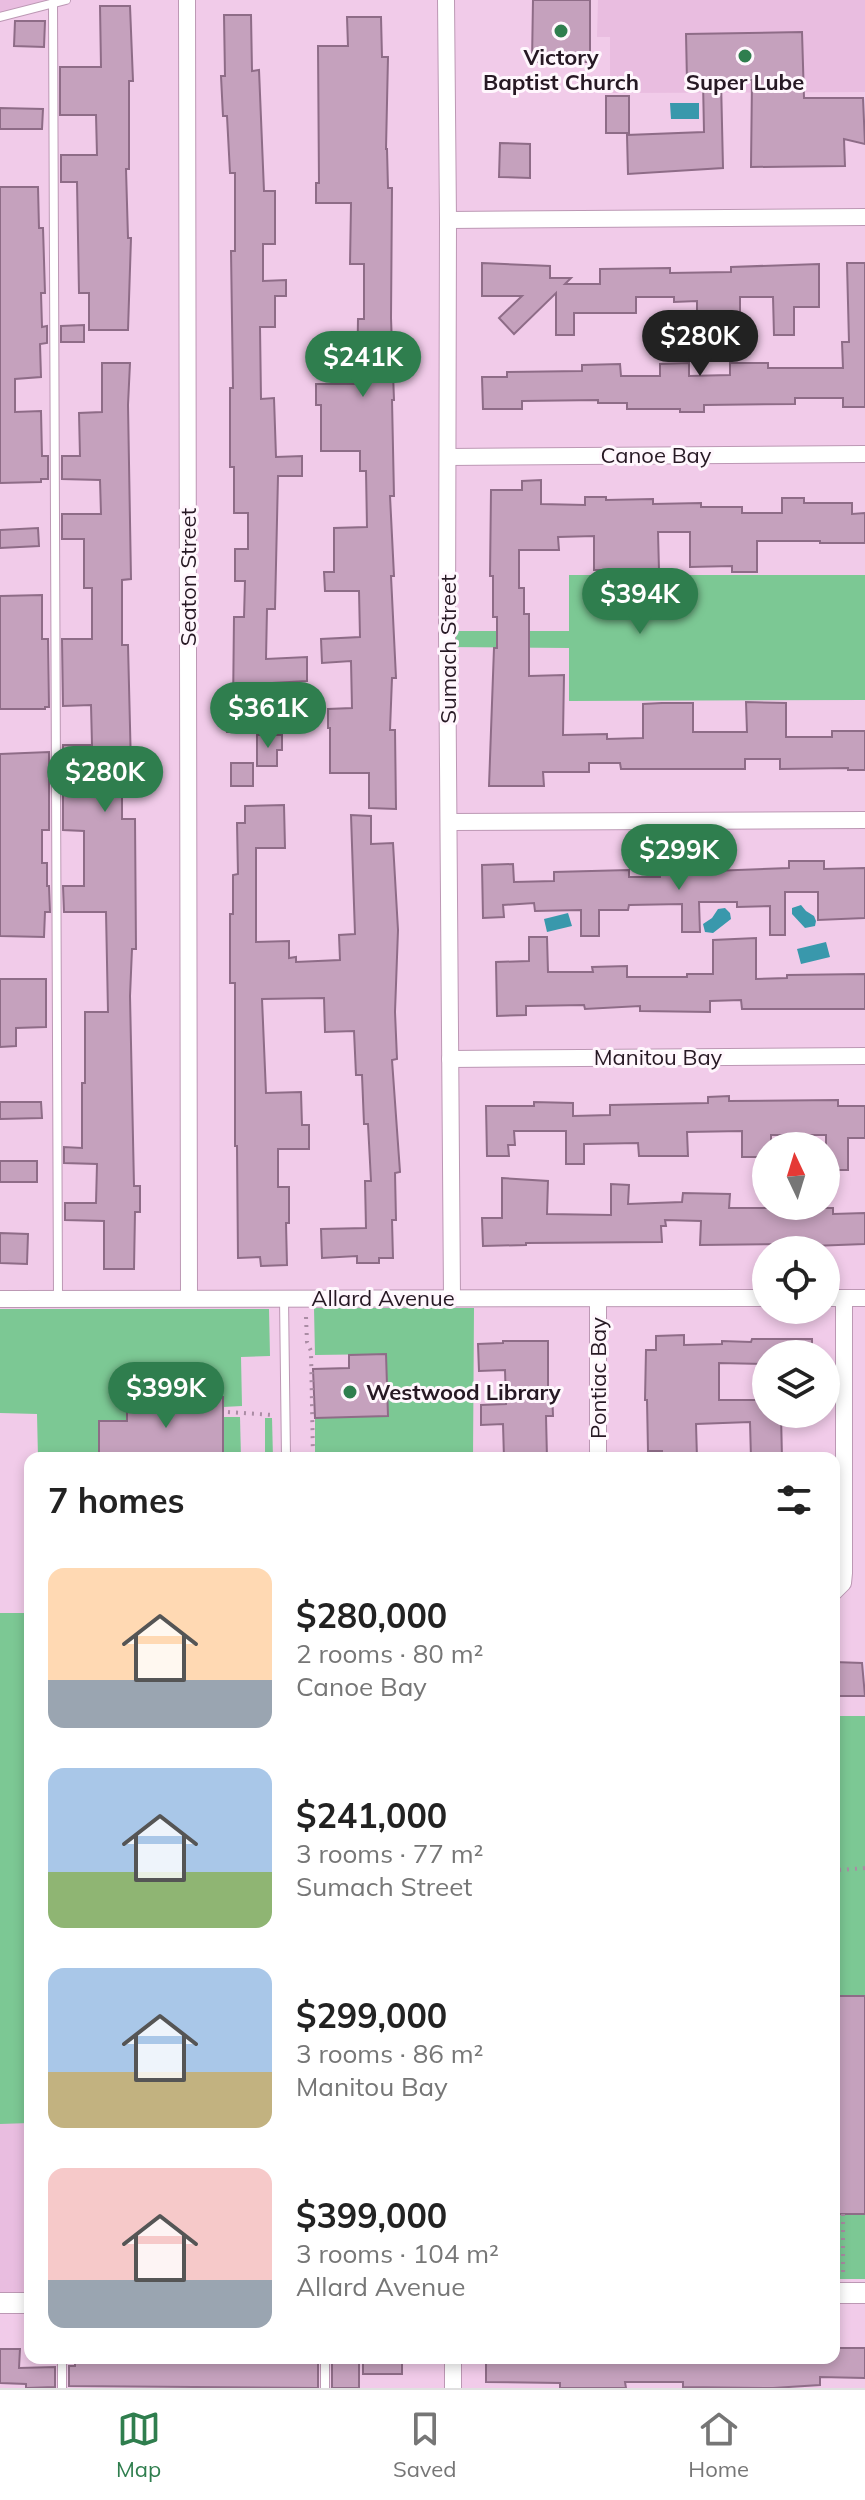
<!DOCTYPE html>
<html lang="en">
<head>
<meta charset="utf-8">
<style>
  :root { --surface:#fff; --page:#f6f6f6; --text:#222; --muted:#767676; --line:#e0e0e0; --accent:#2f7e4e }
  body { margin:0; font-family:Mulish,sans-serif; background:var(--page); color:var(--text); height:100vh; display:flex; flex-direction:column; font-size:30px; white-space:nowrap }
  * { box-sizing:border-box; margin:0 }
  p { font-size:26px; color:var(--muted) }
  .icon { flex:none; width:44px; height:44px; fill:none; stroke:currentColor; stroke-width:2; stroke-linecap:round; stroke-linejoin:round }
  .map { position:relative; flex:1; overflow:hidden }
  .side { position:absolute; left:24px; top:1452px; width:816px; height:912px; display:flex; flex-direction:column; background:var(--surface); border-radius:16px; box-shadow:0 4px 12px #0003 }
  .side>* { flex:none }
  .needle { width:52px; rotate:356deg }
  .tools { position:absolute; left:752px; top:1132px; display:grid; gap:16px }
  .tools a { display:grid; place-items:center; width:88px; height:88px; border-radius:50%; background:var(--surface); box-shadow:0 4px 12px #0003; font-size:40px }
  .price { position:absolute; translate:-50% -68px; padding:0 18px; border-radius:28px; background:var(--accent); color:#fff; font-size:26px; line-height:52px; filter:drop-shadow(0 2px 4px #0008) }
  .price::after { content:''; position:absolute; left:50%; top:48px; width:24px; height:18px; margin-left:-12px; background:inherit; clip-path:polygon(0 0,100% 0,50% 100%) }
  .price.on { background:#222; color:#fff }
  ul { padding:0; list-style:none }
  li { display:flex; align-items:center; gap:24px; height:200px; padding:0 24px }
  li span { display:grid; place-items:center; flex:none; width:224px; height:160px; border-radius:16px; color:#555 }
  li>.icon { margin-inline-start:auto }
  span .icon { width:96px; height:96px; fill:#fffc; stroke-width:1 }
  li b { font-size:34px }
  h2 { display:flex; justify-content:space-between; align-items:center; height:96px; padding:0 24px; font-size:34px }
  .tabs { display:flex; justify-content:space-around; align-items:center; height:112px; border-top:2px solid var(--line); background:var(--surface); font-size:22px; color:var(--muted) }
  .tabs a { display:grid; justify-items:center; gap:4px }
  .tabs .on { color:var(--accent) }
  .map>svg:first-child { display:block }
  .built { fill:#e9bde0 }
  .green { fill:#7cc894 }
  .water { fill:#3998ac }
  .building { fill:#c5a1bd; stroke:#8e6c87; stroke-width:2 }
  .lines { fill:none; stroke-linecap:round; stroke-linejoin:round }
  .service-casing { stroke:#bc98b4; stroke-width:10 }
  .minor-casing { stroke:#bc98b4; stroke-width:18 }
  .tertiary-casing { stroke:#bc98b4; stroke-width:22 }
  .path { stroke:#aa8ca4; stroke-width:4; stroke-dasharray:2 6; stroke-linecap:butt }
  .service { stroke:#fff; stroke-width:8 }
  .minor { stroke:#fff; stroke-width:16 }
  .tertiary { stroke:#fff; stroke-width:20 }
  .poi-dot { fill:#2f7e4e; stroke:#fff7fd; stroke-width:3 }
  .labels { text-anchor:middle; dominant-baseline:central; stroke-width:6; stroke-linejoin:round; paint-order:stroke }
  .poi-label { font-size:22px; font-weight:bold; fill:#271924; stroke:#fff7fd }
  .street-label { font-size:22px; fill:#271924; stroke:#fff7fd }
</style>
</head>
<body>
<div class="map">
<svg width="865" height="2388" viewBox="0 0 865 2388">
  <rect width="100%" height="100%" fill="#f1cbe9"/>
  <g class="built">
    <path d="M0,0H66L0,17Z"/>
    <path d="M598,0H865V92L610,93V37H597Z"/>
    <path d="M30,1699V2303H0V1700Z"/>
  </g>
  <g class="green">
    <path d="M569,575H865V700L569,701V648L447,647V631H569Z"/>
    <path d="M314,1308H474L473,1458H378L377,1453L315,1454V1418L387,1416L386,1354L315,1355Z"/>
    <path d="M0,1309H269L270,1356L241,1357L242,1406L223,1407L222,1397L127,1398V1421L99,1422V1458H38L37,1414L0,1413Z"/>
    <path d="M223,1417H240L241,1458H223Z"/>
    <path d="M265,1418H272L273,1458H265Z"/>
    <path d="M0,1613H30V2123L0,2124Z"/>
    <rect x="834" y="1716" width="31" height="280"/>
    <rect x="834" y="2214" width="31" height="65"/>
  </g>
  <g class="water">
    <path d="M670,103H699V119H671Z"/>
    <path d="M801,905L806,911L814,916L816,921L815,926L805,928L792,914V908Z"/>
    <path d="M725,908L730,913L731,919L713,933L705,932L703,924L712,918L718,909Z"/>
    <path d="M568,913L572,926L547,932L544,919Z"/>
    <path d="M826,942L830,957L801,964L797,949Z"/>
  </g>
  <g class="building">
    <path d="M533,0H590V62H532Z"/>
    <path d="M100,6H130L133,81H129V169H126L128,238H131L128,330H89V293H79L77,182H61V155H97L96,115H60V67H101Z"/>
    <path d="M224,15H251L252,71L259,70L264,191H275V244H263V281L286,280V296H275V327H260L261,399L274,398L276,457L302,456V476H278L275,609H267L266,659L307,657V681L273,683V700L261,701L262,732H227V709H233L234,617H244L245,581H235V549H248V513H234V467H230V388H233L231,251H235V173H230L227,116H223L221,76H225Z"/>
    <path d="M347,17H381L382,57H388L386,149H387L388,188H392L391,318L394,400H392L394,496H390L394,576H391L396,678H392L390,730H395L396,809L369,808V773H330V728H328V709L352,708L351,661L322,663L321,639L360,637L359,591H325L324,572H334V528L367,527L366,471H360V451H321V405H316V384H357L358,319H364V264H350L351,203H316V183H319L318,46H348Z"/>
    <path d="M15,21H45L44,47L14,46Z"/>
    <path d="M802,32L804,98H863L865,144L844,139L845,166L751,167L752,80H721L723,168L628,174L627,135L704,132L703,81H687L686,34Z"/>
    <rect x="606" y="96" width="23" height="37"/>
    <path d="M0,108L43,109L42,129H0Z"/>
    <path d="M500,143L530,144V178L499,177Z"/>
    <path d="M0,187H38L39,228H43L45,293H41L42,327L47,326V343L40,344L41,377L15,379V412L41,411L42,456H48V479H41V482L0,483Z"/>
    <path d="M482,263L550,266V278H571L565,284H600V269L670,268V273L731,272V267L819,264V307H794V335H774L773,297H740V334H723L697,333V301L674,302V297H636V313H574V335H556V293L514,334L499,318L522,296H482Z"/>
    <path d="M847,263H865V407H843V398H795V404L704,405V412H680V409H627V403H598V400L522,401V409H483L482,377H507V372L582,371V365L620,364L621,376H660V364L689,363V376L730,375V363H768V368H843L842,342H849Z"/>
    <path d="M84,325V342H61V326Z"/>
    <path d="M102,363H130L128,405L131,579L122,580V645H128L131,767H122V819H135L136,949H132L130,996L134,1186H140V1212H135L134,1269H104V1221L65,1220V1203H96L97,1164L64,1163V1147L82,1148V1083H85V1012H108L106,912H64L63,886H84V831L63,830V745H92L91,705L63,706L62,639H92V588H84V539H62V514H101L100,480L62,479V456H80L79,413L102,412Z"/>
    <path d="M541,480V504L585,505V497H606V500L653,499V504L701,503V507H742V513H782V498H804V503H852V514L865,513V543H820V541H757V572H732V566L690,567V532H658L659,570H594V536L558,537L559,550H519V588H524V614H529V676L564,675L563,735L607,734V739L643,738V704L662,703H693V732H747L746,702L786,703V737H832V731H865V770H848V768L780,769V759H745V769H621L620,763H589V772H543L544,786H489L494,648H497V617H493V576H490L491,490H522V481Z"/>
    <path d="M38,528L39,546L0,548V530Z"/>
    <path d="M42,595V639H48L49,707H45V709H0V596Z"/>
    <path d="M257,735H282V750H277V766H257Z"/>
    <path d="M49,752V830H42V863H47V886H49L50,912H45L44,937L0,936V754Z"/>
    <rect x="231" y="763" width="22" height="23"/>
    <path d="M284,805L285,848H256V942L289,941V958L296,957V962L340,960L339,935L355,934L351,815L371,816V844L393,843L398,930L395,1012L397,1059L392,1060L400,1172L395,1173L396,1220H392L393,1258H379V1263H357V1256L322,1258L321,1229L366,1228L365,1181H371L368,1124H364L362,1075H356L354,1031L325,1032L324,998L262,999L266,1093L301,1092L302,1125H309V1149H278V1187H289V1223H286L287,1265L261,1266L260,1257L238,1258L237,1146H235V983H230V914H233V875L238,874L237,823H245V806Z"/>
    <path d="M789,861H824V869L865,868V918L818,920V892H785V935H770V906L737,907V902H699L700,932H682V904L629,905L628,910H599V936H581V910L535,911L534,903L503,905L504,917L483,918L482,865L513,864L514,882L554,881V872L629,870V877H660V873L789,868Z"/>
    <path d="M529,937H547L548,972H593L592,967L627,966V977H687V974H713V940L756,938V979L787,978V975L865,974V1009H742L741,1000L710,1001V1012L640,1011V1006L585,1009L584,1005L526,1006V1015L497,1016L496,962L529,961Z"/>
    <path d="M0,979H46V1027L16,1028V1046L0,1047Z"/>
    <path d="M729,1096V1101L838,1100V1106H865V1138H848V1170H826V1135H771V1146H766V1157H742V1131L687,1132L688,1156H639L638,1143L584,1144V1164H566V1131H514L515,1145H508L509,1156H487L486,1106H534V1102L573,1103V1116L610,1115V1105L708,1103V1097Z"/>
    <path d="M0,1102H41L42,1118L0,1119Z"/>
    <rect x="0" y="1161" width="37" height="21"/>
    <path d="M502,1178L548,1181L547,1214L611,1215V1184L629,1185L628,1204L682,1202L683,1193L730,1194L729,1208H833V1214L865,1213V1244L812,1246V1250H787V1244L700,1245L701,1221L665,1220L666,1226H661L662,1242L526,1243V1245L483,1246L482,1218H502Z"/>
    <path d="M0,1233L28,1234L27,1264L0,1263Z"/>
    <path d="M684,1335V1345L722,1344V1341L751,1342L752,1339H812V1354H766V1364L719,1363V1400H766V1414H781L782,1458H751L750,1422L696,1424L697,1458H662V1451H648L647,1400H645L646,1350H656V1336Z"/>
    <path d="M503,1341H548V1390L552,1389L553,1416H546L547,1458H504L503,1424L481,1425V1405L506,1404L505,1370L479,1371L478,1344L503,1343Z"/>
    <path d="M386,1354L388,1416L315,1418L313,1369L349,1368V1355Z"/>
    <path d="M223,1397V1458H99V1421H127V1398Z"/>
    <path d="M834,1662L862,1663L865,1696H834Z"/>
    <rect x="834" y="1996" width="31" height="218"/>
    <path d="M834,2348H865V2378L820,2377V2385L773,2388L683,2387V2382H625L626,2388H560V2383L486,2382V2358H834Z"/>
    <path d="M0,2349H20L19,2368L55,2367V2387L26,2388V2384L0,2383Z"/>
    <path d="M216,2358H304V2361H318V2388L69,2386V2366H75V2360H216Z"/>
    <rect x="363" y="2358" width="39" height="16"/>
    <rect x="332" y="2361" width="27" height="27"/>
  </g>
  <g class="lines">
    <defs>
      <g id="service">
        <path d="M53,3L58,1299"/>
        <path d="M0,17L66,0"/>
        <path d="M284,1298L286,1458"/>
        <path d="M62,2358V2388"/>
        <path d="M325,2358V2388"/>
      </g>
      <g id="minor">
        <path d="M187,0L189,1298"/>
        <path d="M446,0L448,220L447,631L452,1298"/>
        <path d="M448,220L865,217"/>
        <path d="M448,457L865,454"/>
        <path d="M449,822L865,820"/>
        <path d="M450,1059L865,1056"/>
        <path d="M826,1298H865"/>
        <path d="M0,1299L766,1298"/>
        <path d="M598,1458V1299"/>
        <path d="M834,1592L843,1583L844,1573V1298"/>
        <path d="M453,2358V2388"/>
      </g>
      <g id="tertiary">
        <path d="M834,2293H865"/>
        <path d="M0,2303H30"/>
      </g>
    </defs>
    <use href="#service" class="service-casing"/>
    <use href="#minor" class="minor-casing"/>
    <use href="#tertiary" class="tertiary-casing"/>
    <g class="path">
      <path d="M306,1317L307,1342L311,1351L313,1458"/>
      <path d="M228,1412L273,1415"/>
      <path d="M839,1870L865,1868"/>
      <path d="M834,2055H835"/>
      <path d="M843,2272V2214"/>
    </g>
    <use href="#service" class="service"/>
    <use href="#minor" class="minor"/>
    <use href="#tertiary" class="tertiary"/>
  </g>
  <g class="poi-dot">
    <circle cx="561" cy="31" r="8"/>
    <circle cx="745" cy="56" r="8"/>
    <circle cx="350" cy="1392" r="8"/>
  </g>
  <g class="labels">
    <g class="poi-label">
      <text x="561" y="57">Victory<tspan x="561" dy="25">Baptist Church</tspan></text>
      <text x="745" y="82">Super Lube</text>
      <text x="366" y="1392" text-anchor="start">Westwood Library</text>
    </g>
    <g class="street-label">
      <text x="656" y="455">Canoe Bay</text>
      <text transform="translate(188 577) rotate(-90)">Seaton Street</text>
      <text transform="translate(448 649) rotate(-90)">Sumach Street</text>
      <text x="658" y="1057">Manitou Bay</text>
      <text x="383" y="1298">Allard Avenue</text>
      <text transform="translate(598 1378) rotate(-90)">Pontiac Bay</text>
    </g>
  </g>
</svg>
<div class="tools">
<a><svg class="needle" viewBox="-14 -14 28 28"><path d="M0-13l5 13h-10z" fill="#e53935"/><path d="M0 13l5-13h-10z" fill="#767676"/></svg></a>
<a><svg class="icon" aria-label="locate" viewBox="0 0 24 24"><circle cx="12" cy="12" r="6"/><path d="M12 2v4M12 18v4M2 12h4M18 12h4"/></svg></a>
<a><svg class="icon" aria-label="layers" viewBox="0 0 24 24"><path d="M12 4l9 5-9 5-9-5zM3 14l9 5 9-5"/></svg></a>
</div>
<b class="price on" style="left:700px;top:378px">$280K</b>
<b class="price" style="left:363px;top:399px">$241K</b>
<b class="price" style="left:640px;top:636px">$394K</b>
<b class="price" style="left:268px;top:750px">$361K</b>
<b class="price" style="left:105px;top:814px">$280K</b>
<b class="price" style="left:679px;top:892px">$299K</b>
<b class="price" style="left:166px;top:1430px">$399K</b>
<section class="side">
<h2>7 homes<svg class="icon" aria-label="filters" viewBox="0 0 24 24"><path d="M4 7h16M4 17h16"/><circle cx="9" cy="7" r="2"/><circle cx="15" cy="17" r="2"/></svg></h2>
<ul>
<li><span style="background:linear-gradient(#ffd9b3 70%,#9aa5b1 0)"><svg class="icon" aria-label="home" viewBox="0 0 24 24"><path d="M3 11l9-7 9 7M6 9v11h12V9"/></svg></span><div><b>$280,000</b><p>2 rooms · 80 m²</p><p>Canoe Bay</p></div></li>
<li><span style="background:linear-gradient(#a9c7e8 65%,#8fb573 0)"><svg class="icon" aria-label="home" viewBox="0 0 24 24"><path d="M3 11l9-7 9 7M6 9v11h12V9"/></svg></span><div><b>$241,000</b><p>3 rooms · 77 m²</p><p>Sumach Street</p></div></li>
<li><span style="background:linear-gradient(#a9c7e8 65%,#c2b280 0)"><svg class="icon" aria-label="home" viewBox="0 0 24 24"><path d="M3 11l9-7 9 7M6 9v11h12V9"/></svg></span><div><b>$299,000</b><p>3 rooms · 86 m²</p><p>Manitou Bay</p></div></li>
<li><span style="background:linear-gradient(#f6c9c9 70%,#9aa5b1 0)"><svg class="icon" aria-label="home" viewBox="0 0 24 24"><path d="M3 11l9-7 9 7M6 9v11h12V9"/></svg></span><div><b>$399,000</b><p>3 rooms · 104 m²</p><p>Allard Avenue</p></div></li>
</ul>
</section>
</div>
<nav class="tabs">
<a class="on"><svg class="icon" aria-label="map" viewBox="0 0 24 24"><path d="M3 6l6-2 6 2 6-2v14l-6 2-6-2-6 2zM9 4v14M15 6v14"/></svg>Map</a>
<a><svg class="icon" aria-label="saved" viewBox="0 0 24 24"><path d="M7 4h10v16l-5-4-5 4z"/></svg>Saved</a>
<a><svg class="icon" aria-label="home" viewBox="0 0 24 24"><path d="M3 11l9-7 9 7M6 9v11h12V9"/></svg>Home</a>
</nav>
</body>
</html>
